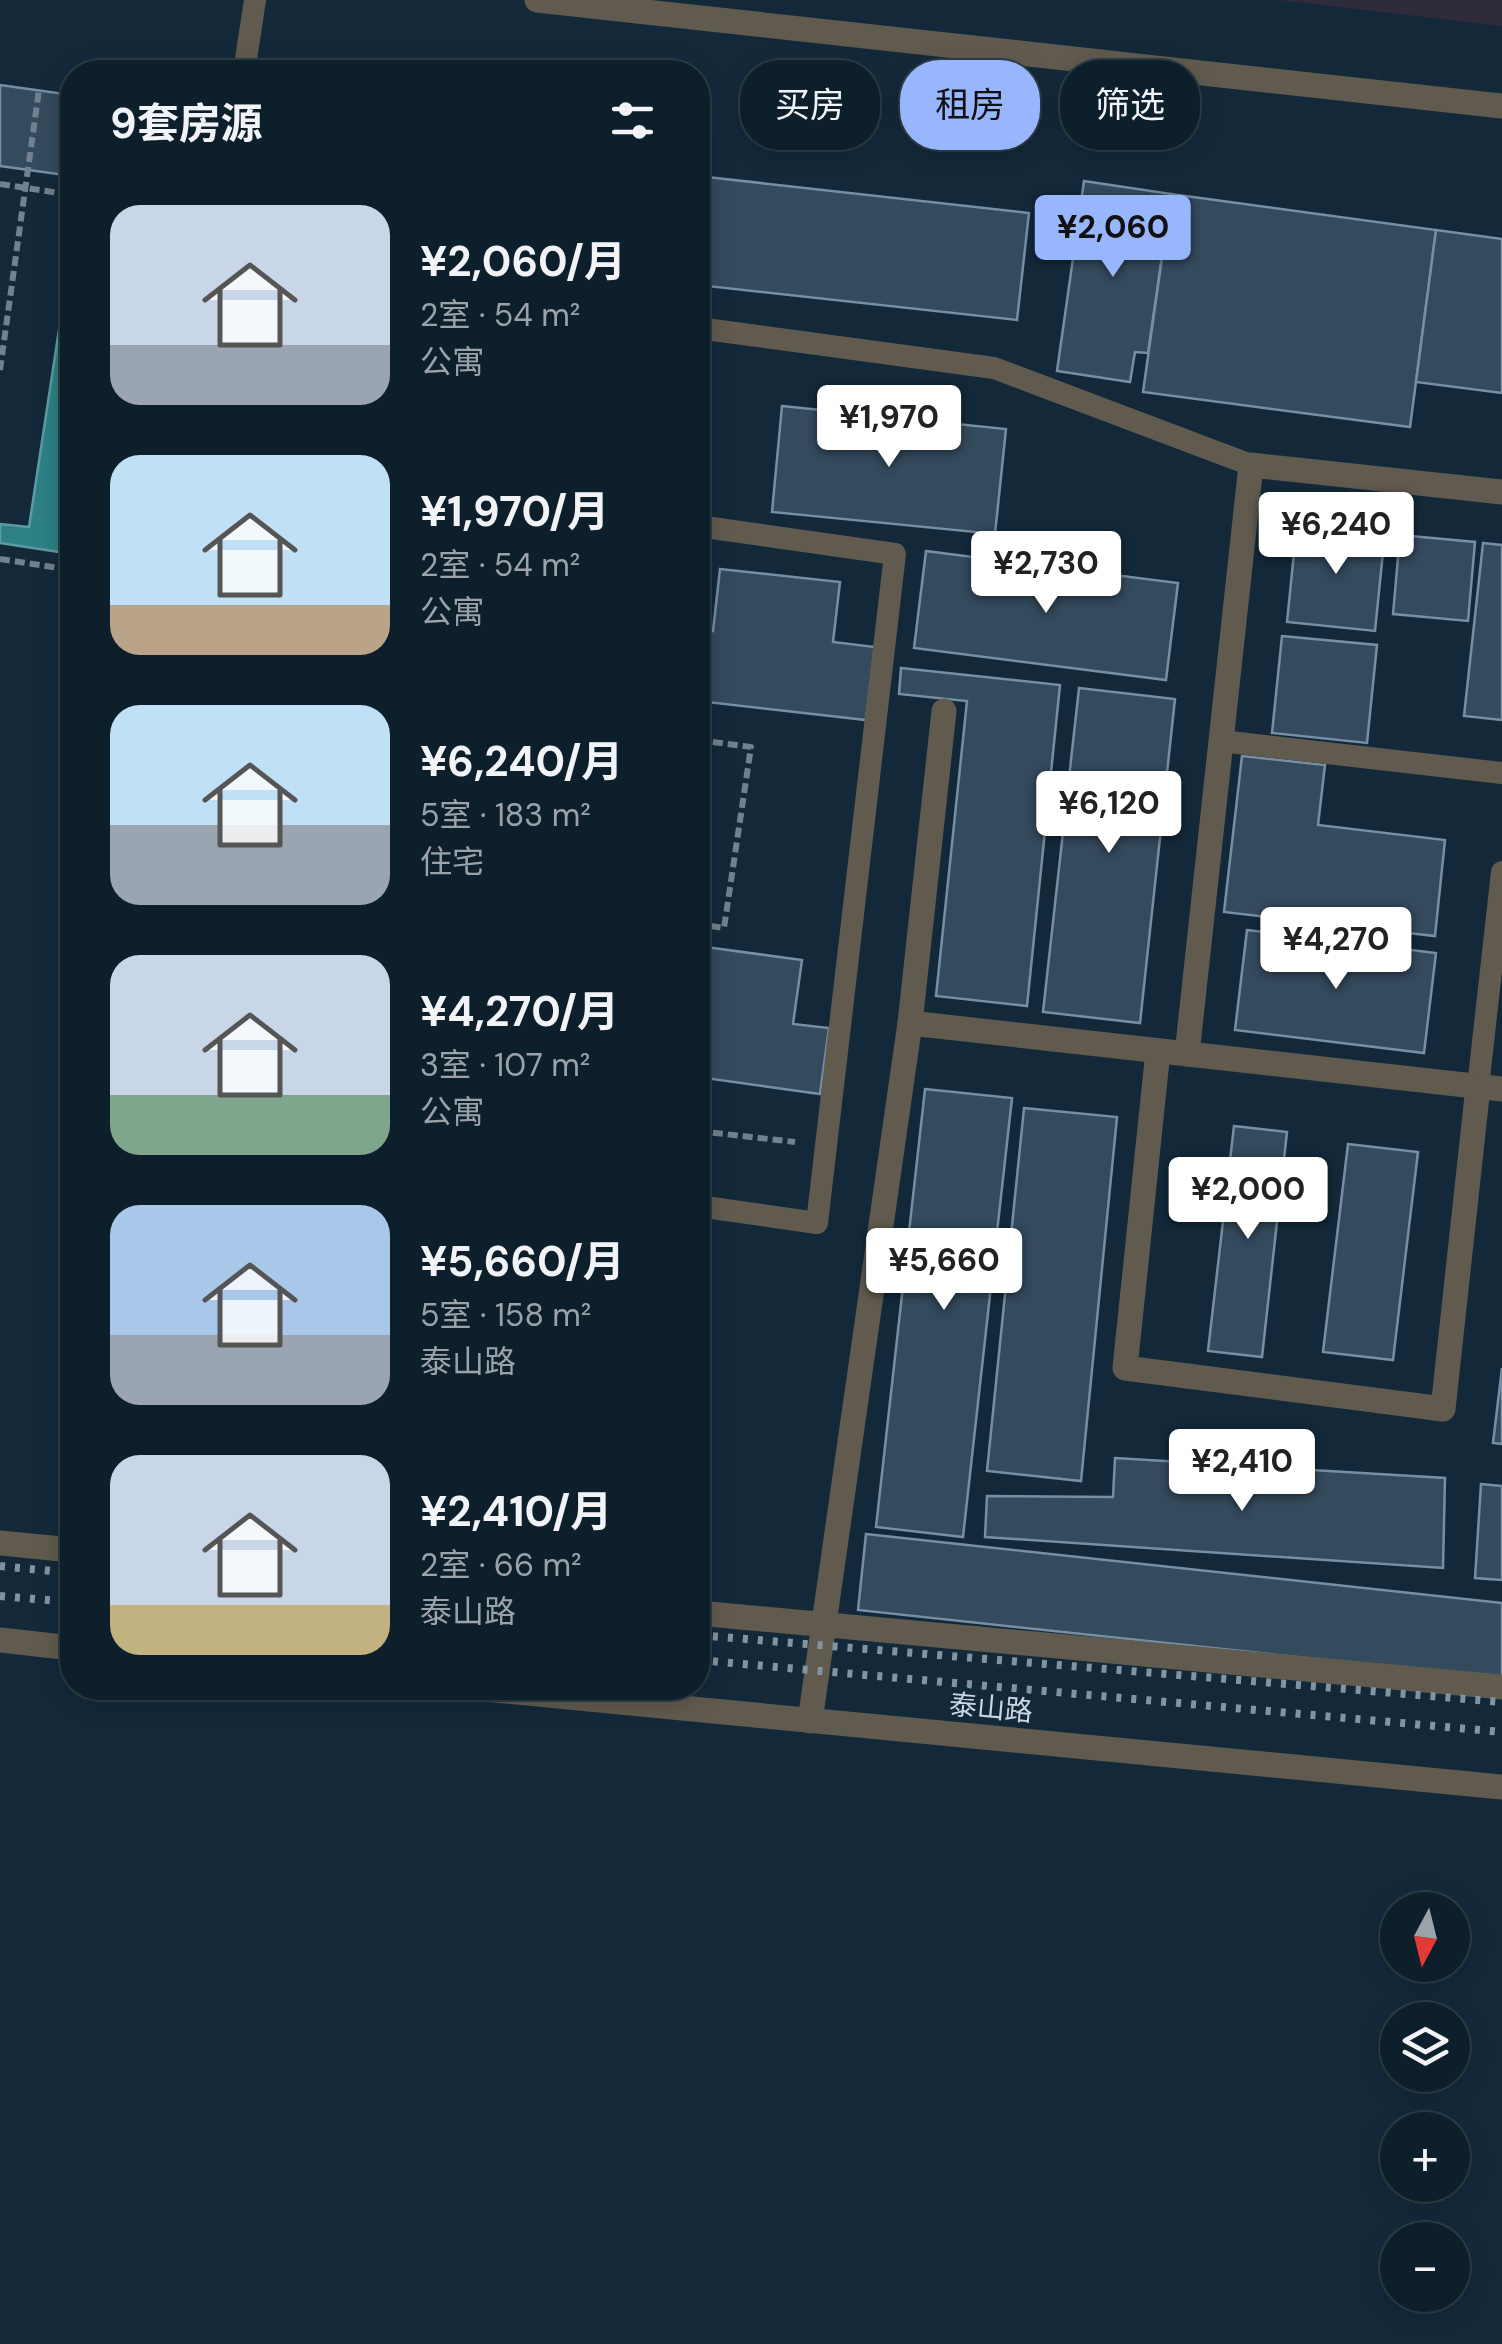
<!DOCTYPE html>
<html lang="zh">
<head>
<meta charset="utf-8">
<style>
  :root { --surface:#0e1f2c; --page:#172734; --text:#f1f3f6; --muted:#9ba2a9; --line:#2e3d48; --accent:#97b6fd }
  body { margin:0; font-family:"DM Sans","Noto Sans SC",sans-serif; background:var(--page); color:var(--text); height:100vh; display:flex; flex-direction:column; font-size:38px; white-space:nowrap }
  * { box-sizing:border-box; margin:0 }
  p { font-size:32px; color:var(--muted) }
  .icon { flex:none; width:55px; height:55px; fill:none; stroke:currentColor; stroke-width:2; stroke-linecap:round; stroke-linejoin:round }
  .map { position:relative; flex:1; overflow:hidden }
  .details { position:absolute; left:60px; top:60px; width:650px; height:1640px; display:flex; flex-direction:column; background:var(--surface); border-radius:40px; box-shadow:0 5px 25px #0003,0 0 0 2px var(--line) }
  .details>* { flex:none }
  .guide { position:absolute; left:740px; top:60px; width:610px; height:90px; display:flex; gap:20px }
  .needle { width:65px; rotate:187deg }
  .buttons { position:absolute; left:1380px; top:1892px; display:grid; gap:20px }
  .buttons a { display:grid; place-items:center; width:90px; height:90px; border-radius:50%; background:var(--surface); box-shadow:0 5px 25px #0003,0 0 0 2px var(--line); font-size:50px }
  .price { position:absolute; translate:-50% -85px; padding:0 22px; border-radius:10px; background:#fff; color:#222; font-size:32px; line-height:65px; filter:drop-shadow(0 2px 5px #0008) }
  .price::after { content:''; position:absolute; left:50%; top:60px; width:30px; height:22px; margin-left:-15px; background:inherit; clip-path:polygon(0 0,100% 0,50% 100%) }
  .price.selected { background:var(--accent); color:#111 }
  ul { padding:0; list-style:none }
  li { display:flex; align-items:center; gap:30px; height:250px; padding:0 50px }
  li span { display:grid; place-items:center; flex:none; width:280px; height:200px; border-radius:30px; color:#555 }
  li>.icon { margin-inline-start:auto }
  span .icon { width:120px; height:120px; fill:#fffc; stroke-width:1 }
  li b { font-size:42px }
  h2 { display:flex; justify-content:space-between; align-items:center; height:120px; padding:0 50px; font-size:42px }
  .tag { padding:0 35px; border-radius:40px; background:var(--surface); box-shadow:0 5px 25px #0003,0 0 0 2px var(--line); font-size:35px; line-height:90px }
  .tag.selected { background:var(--accent); color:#111 }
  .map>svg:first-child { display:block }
  .education { fill:#302b3b }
  .water { fill:#2d8185; stroke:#5c9ba1; stroke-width:2.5 }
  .building { fill:#344a5d; stroke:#768fa4; stroke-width:2.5 }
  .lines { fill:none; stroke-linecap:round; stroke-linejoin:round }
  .path { stroke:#70818f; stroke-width:6; stroke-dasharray:10 5; stroke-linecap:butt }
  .service { stroke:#615b4f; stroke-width:22 }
  .minor { stroke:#615b4f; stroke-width:25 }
  .tertiary { stroke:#615b4f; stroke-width:25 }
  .rail { stroke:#8394a1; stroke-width:8; stroke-dasharray:5 10; stroke-linecap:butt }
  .labels { text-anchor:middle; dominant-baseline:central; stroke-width:10; stroke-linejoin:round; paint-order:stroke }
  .street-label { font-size:28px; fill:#cad7e2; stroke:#13293a }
</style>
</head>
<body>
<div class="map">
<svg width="1502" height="2344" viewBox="0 0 1502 2344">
  <rect width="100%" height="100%" fill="#13293a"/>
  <path class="education" d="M1279,0H1502V26Z"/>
  <path class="water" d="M60,323L72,325V554L0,543V524L29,527Z"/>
  <g class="building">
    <path d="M0,85L72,95V176L0,166Z"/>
    <path d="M698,176L1029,213L1017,320L698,285Z"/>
    <path d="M1084,181L1171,194L1148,353L1135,352L1130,382L1057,371Z"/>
    <path d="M1171,194L1436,230L1410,427L1143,392Z"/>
    <path d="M1436,230L1502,239V393L1416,382Z"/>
    <path d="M782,406L1006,429L995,534L772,512Z"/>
    <path d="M1297,523L1385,532L1375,631L1287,622Z"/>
    <path d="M1400,535L1475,542L1468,621L1393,614Z"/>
    <path d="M1483,543L1502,545V720L1464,716Z"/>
    <path d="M926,551L1178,583L1166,680L914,648Z"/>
    <path d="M720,569L840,582L833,642L875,647L866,720L698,701V629L713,631Z"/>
    <path d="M1282,636L1377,645L1367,743L1272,733Z"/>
    <path d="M901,668L1060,685L1027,1006L936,996L967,701L899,694Z"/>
    <path d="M1079,688L1175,699L1140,1023L1043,1012Z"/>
    <path d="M1242,756L1325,765L1318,825L1445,840L1435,936L1224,912Z"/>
    <path d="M1247,930L1436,953L1424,1053L1235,1030Z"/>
    <path d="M698,946L802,960L793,1024L829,1028L820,1094L698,1077Z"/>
    <path d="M925,1089L1012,1098L963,1537L876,1527Z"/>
    <path d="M1024,1108L1117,1117L1081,1481L987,1471Z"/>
    <path d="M1234,1126L1287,1132L1262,1357L1208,1351Z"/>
    <path d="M1348,1144L1418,1152L1393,1360L1323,1352Z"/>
    <path d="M1502,1368V1444L1493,1443Z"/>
    <path d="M1115,1458L1445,1478L1443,1568L985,1537L987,1496L1113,1497Z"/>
    <path d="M1481,1484L1502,1486V1580L1475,1578Z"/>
    <path d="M866,1534L1502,1603V1679L858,1610Z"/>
  </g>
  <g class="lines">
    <g class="path">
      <path d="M0,184L72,195"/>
      <path d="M0,370L39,90"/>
      <path d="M0,559L72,570"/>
      <path d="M698,740L751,747L724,928L698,924"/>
      <path d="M698,1131L795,1142"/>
    </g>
    <g class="service">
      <path d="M244,72L255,0"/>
      <path d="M698,328L994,368L1251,465"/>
      <path d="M698,526L895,554L817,1223L698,1206"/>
      <path d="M1221,741L1502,773"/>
      <path d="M1478,1087L1502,872"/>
    </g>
    <g class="minor">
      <path d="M910,1023L1502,1089"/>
      <path d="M1158,1051L1125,1368L1443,1409L1478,1087"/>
      <path d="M1187,1054L1251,465L1502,492"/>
      <path d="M810,1721L910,1023L944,711"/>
    </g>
    <g class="tertiary">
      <path d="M537,0L1502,106"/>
      <path d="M0,1543L72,1550"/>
      <path d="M698,1613L1502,1687"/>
      <path d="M0,1640L72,1648"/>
      <path d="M474,1688L1502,1787"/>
    </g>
    <g class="rail">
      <path d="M0,1566L72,1573"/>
      <path d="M0,1596L72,1602"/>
      <path d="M698,1635L1502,1702"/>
      <path d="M698,1660L1502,1732"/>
    </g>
  </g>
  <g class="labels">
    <g class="street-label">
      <text transform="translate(991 1708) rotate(5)">泰山路</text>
    </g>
  </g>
</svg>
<div class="buttons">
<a><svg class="needle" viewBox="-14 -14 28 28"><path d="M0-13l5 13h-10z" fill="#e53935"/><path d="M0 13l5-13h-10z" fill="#9ba2a9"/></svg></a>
<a><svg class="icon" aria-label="layers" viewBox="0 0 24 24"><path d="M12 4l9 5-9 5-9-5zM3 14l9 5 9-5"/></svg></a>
<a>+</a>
<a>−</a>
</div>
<b class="price selected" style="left:1113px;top:280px">¥2,060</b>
<b class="price" style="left:889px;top:470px">¥1,970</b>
<b class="price" style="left:1336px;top:577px">¥6,240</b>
<b class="price" style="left:1046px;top:616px">¥2,730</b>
<b class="price" style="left:1109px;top:856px">¥6,120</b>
<b class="price" style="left:1336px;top:992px">¥4,270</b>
<b class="price" style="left:1248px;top:1242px">¥2,000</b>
<b class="price" style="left:944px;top:1313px">¥5,660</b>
<b class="price" style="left:1242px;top:1514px">¥2,410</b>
<div class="guide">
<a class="tag">买房</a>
<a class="tag selected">租房</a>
<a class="tag">筛选</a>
</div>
<section class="details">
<h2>9套房源<svg class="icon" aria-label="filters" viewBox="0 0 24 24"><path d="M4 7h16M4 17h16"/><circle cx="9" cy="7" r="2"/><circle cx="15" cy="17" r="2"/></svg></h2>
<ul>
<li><span style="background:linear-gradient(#c9d6e8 70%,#9aa5b1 0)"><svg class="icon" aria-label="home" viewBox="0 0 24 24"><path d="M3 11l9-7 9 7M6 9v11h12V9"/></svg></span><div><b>¥2,060/月</b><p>2室 · 54 m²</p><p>公寓</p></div></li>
<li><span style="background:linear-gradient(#bfe0f5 75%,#b9a48a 0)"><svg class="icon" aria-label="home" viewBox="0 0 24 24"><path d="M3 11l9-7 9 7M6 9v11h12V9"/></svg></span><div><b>¥1,970/月</b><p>2室 · 54 m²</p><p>公寓</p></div></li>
<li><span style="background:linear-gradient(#bfe0f5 60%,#9aa5b1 0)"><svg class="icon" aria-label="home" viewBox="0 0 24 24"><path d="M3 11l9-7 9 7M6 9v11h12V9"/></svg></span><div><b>¥6,240/月</b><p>5室 · 183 m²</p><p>住宅</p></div></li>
<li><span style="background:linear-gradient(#c9d6e8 70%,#7fa58c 0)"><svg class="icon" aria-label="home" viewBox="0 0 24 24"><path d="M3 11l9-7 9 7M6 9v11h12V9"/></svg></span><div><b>¥4,270/月</b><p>3室 · 107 m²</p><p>公寓</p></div></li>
<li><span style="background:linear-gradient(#a9c7e8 65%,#9aa5b1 0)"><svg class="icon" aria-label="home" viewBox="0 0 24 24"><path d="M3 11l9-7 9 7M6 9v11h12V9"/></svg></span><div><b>¥5,660/月</b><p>5室 · 158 m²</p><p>泰山路</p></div></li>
<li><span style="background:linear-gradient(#c9d6e8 75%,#c2b280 0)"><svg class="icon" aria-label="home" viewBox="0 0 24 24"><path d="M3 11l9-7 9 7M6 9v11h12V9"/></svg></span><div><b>¥2,410/月</b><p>2室 · 66 m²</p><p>泰山路</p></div></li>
</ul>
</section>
</div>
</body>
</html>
